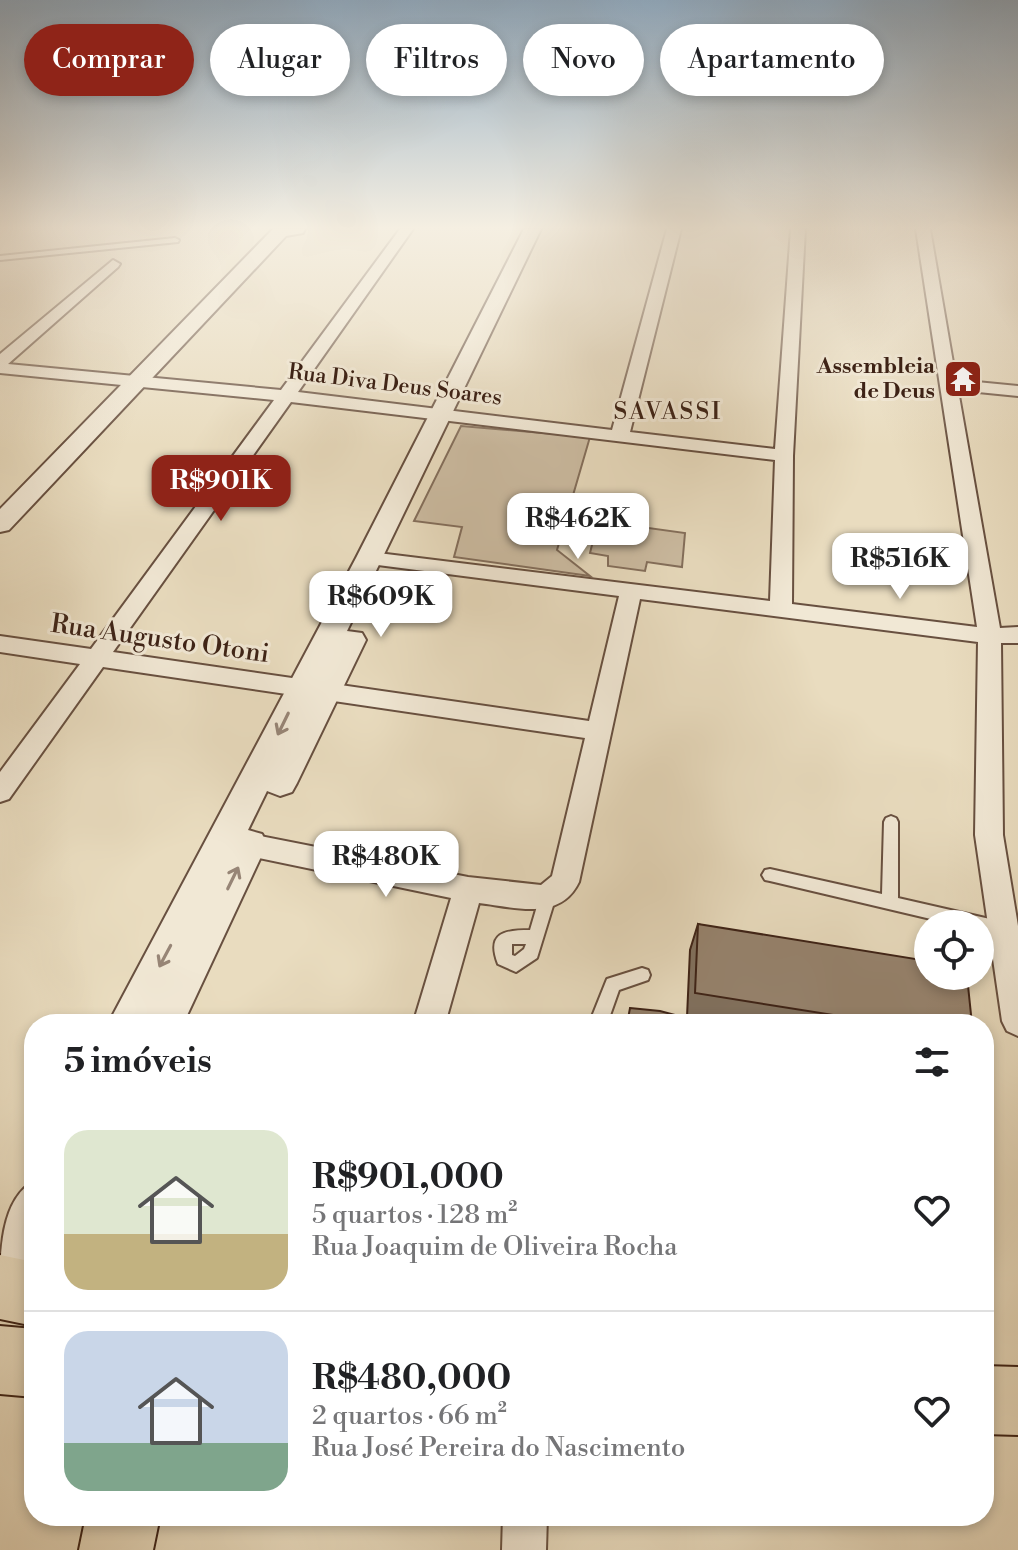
<!DOCTYPE html>
<html lang="pt">
<head>
<meta charset="utf-8">
<style>
  :root { --surface:#fff; --page:#f2f2f2; --text:#202124; --muted:#757577; --line:#e0e0e0; --accent:#8f2418 }
  body { margin:0; font-family:"Libre Bodoni",serif; background:var(--page); color:var(--text); height:100vh; display:flex; flex-direction:column; font-size:30px; white-space:nowrap }
  * { box-sizing:border-box; margin:0 }
  p { font-size:26px; color:var(--muted) }
  .icon { flex:none; width:44px; height:44px; fill:none; stroke:currentColor; stroke-width:2; stroke-linecap:round; stroke-linejoin:round }
  .map { position:relative; flex:1; overflow:hidden }
  .panel { position:absolute; left:24px; top:1014px; width:970px; height:512px; display:flex; flex-direction:column; background:var(--surface); border-radius:32px; box-shadow:0 4px 12px #0003 }
  .panel>* { flex:none }
  .banner { position:absolute; left:24px; top:24px; width:970px; height:72px; display:flex; gap:16px }
  .fabs { position:absolute; left:914px; top:910px; display:grid; gap:16px }
  .fabs a { display:grid; place-items:center; width:80px; height:80px; border-radius:50%; background:var(--surface); box-shadow:0 4px 12px #0003; font-size:40px }
  .price { position:absolute; translate:-50% -68px; padding:0 18px; border-radius:16px; background:#fff; color:#222; font-size:26px; line-height:52px; filter:drop-shadow(0 2px 4px #0008) }
  .price::after { content:''; position:absolute; left:50%; top:48px; width:24px; height:18px; margin-left:-12px; background:inherit; clip-path:polygon(0 0,100% 0,50% 100%) }
  .price.active { background:var(--accent); color:#fff }
  ul { padding:0; list-style:none }
  li { display:flex; align-items:center; gap:24px; height:200px; padding:0 40px }
  li+li { border-top:2px solid var(--line) }
  li span { display:grid; place-items:center; flex:none; width:224px; height:160px; border-radius:24px; color:#555 }
  li>.icon { margin-inline-start:auto }
  span .icon { width:96px; height:96px; fill:#fffc; stroke-width:1 }
  li b { font-size:34px }
  h2 { display:flex; justify-content:space-between; align-items:center; height:96px; padding:0 40px; font-size:34px }
  .pill { padding:0 28px; border-radius:36px; background:var(--surface); box-shadow:0 4px 12px #0003; font-size:28px; line-height:72px }
  .pill.active { background:var(--accent); color:#fff }
  .map>svg:first-child { display:block }
  .green { fill:#ccbca2; stroke:#846f5c; stroke-width:2 }
  .lines { fill:none; stroke-linecap:round; stroke-linejoin:round }
  .service-casing { stroke:#685040; stroke-width:4 }
  .minor-casing { stroke:#685040; stroke-width:4 }
  .tertiary-casing { stroke:#685040; stroke-width:4 }
  .trunk-casing { stroke:#3d2216; stroke-width:4 }
  .service { fill:#f1e8d5; fill-rule:evenodd }
  .minor { fill:#f1e8d5; fill-rule:evenodd }
  .tertiary { fill:#f1e8d5; fill-rule:evenodd }
  .trunk { fill:#e9dcbf; fill-rule:evenodd }
  .wall { fill:#81715f; stroke:#3d2216; stroke-width:2 }
  .building { fill:#96836e; stroke:#3d2216; stroke-width:2 }
  .oneway { stroke:#978576 }
  .labels { text-anchor:middle; dominant-baseline:central; stroke-width:6; stroke-linejoin:round; paint-order:stroke }
  .far-poi-label { font-size:22px; font-weight:bold; fill:#3d2216; stroke:#f1e8d5; text-anchor:end }
  .far-street-label { font-size:22px; fill:#3d2216; stroke:#f1e8d5 }
  .far-neighbourhood-label { font-size:24px; letter-spacing:2px; fill:#3d2216; stroke:#f1e8d5 }
  .street-label { font-size:26px; fill:#3d2216; stroke:#f1e8d5 }
</style>
</head>
<body>
<div class="map">
<svg width="1018" height="1550" viewBox="0 0 1018 1550">
  <rect width="100%" height="100%" fill="#e9dcbf"/>
  <filter id="stains"><feTurbulence type="fractalNoise" baseFrequency=".0025" numOctaves="4"/><feColorMatrix values="0 0 0 0 .2 0 0 0 0 .09 0 0 0 0 .02 0 0 0 .5 -.17"/></filter>
  <radialGradient id="worn" r=".72"><stop offset=".6" stop-color="#630" stop-opacity="0"/><stop offset="1" stop-color="#630" stop-opacity=".3"/></radialGradient>
  <g class="green">
    <path d="M461,426L590,437L557,550L590,576L454,557L462,527L414,521Z"/>
    <path d="M598,521L685,533L682,567L647,562L645,571L608,566V556L590,553Z"/>
  </g>
  <g class="lines">
    <defs>
      <g id="service">
        <path d="M175,238L179,240L178,242L0,260V256Z"/>
        <path d="M891,816L896,818L898,822V898L1003,922L1009,924L1011,929L1009,934L1003,936L980,931V924H952L770,881L765,880L762,875L765,870L770,869L882,894L884,822L886,818Z"/>
        <path d="M548,889L553,891L556,896L537,958L516,972L498,964C486,933 504,930 530,930L540,896L543,891ZM512,944H526L524,949L515,956L512,955Z"/>
        <path d="M642,968L648,970L650,975L648,980L619,990L607,1024H589L607,979Z"/>
      </g>
      <g id="minor">
        <path d="M400,229H413L298,392L612,430L667,229H681L630,432L775,449L791,229H805L793,456L792,604L977,627L916,229H930L956,380L1018,386V396L958,390L1000,628L1018,627V643H1001L1003,835L1018,926V1036L1007,1031L1002,1021L975,835L978,642L640,599L579,882C560,922 514,907 479,903L445,1024H413L451,898L230,852L220,849L216,841L220,833L230,830L468,877L541,885L552,876L585,738L103,667L9,799L0,802V772L80,664L0,652V636L91,649L274,400L0,373V354L113,260L120,264L118,267L8,364L281,390ZM291,402L775,460L770,601L370,552L363,553L360,558L363,563L370,564L619,596L589,721L113,652Z"/>
        <path d="M503,1516H547L546,1550H502Z"/>
      </g>
      <g id="tertiary">
        <path d="M273,229H305L303,233L286,236L9,530L0,532V509Z"/>
        <path d="M524,229H541L347,631L362,633L366,640L297,783L292,792L280,796L267,791L248,830L262,834L267,844L183,1024H108L356,558Z"/>
        <path d="M34,1181V1255L17,1287L0,1295C0,1254 0,1200 34,1181Z"/>
      </g>
      <g id="trunk">
        <path d="M0,1255L34,1262V1326L0,1319Z"/>
        <path d="M0,1326L34,1329V1397L0,1394Z"/>
        <path d="M984,1366L1018,1367V1435L984,1434Z"/>
        <path d="M86,1516H160L153,1550H79Z"/>
      </g>
    </defs>
    <use href="#service" class="service-casing"/>
    <use href="#minor" class="minor-casing"/>
    <use href="#tertiary" class="tertiary-casing"/>
    <use href="#trunk" class="trunk-casing"/>
    <use href="#service" class="service"/>
    <use href="#minor" class="minor"/>
    <use href="#tertiary" class="tertiary"/>
    <use href="#trunk" class="trunk"/>
  </g>
  <path class="wall" d="M698,924L972,1024H733L687,1017L690,950Z"/>
  <g class="building">
    <path d="M698,924L928,961V976H967L972,1024H890L695,993Z"/>
    <path d="M630,1008L660,1011L690,1019L689,1024H627Z"/>
  </g>
  <defs><path id="oneway-shaft" d="M-6 0H5M1.5-3L5.5 0L1.5 3" fill="none" stroke-width="1.6" stroke-linecap="round" stroke-linejoin="round" transform="scale(2)"/></defs>
  <g class="oneway">
    <use href="#oneway-shaft" transform="translate(283 724) rotate(116)"/>
    <use href="#oneway-shaft" transform="translate(233 878) rotate(-64)"/>
    <use href="#oneway-shaft" transform="translate(165 956) rotate(118)"/>
  </g>
  <linearGradient id="sky" x2="0" y2="1"><stop stop-color="#91abc1"/><stop offset="0.51" stop-color="#f5efe2"/><stop offset="1" stop-color="#f5efe2" stop-opacity="0"/></linearGradient>
  <rect width="1018" height="446" fill="url(#sky)"/>
  <defs>
    <symbol id="temple-square" viewBox="-11 -11 22 22"><rect x="-9" y="-9" width="18" height="18" rx="4" fill="#8f2418" stroke="#f1e8d5"/><path d="M0-6L5-2H3V0L6.5 2.5H4V6H1.5V3h-3V6H-4V2.5H-6.5L-3 0V-2H-5Z" fill="#fff"/></symbol>
  </defs>
  <g fill-rule="evenodd">
    <use href="#temple-square" x="941" y="357" width="44" height="44"/>
  </g>
  <g class="labels">
    <g class="far-poi-label">
      <text x="935" y="366">Assembleia<tspan x="935" dy="25">de Deus</tspan></text>
    </g>
    <g class="far-street-label">
      <text transform="translate(395 385) rotate(7)">Rua Diva Deus Soares</text>
    </g>
    <g class="far-neighbourhood-label">
      <text x="668" y="412">SAVASSI</text>
    </g>
    <g class="street-label">
      <text transform="translate(160 639) rotate(8)">Rua Augusto Otoni</text>
    </g>
  </g>
  <rect width="100%" height="100%" filter="url(#stains)"/>
  <rect width="100%" height="100%" fill="url(#worn)"/>
</svg>
<div class="fabs">
<a><svg class="icon" aria-label="locate" viewBox="0 0 24 24"><circle cx="12" cy="12" r="6"/><path d="M12 2v4M12 18v4M2 12h4M18 12h4"/></svg></a>
</div>
<b class="price active" style="left:221px;top:523px">R$901K</b>
<b class="price" style="left:578px;top:561px">R$462K</b>
<b class="price" style="left:900px;top:601px">R$516K</b>
<b class="price" style="left:381px;top:639px">R$609K</b>
<b class="price" style="left:386px;top:899px">R$480K</b>
<div class="banner">
<a class="pill active">Comprar</a>
<a class="pill">Alugar</a>
<a class="pill">Filtros</a>
<a class="pill">Novo</a>
<a class="pill">Apartamento</a>
</div>
<section class="panel">
<h2>5 imóveis<svg class="icon" aria-label="filters" viewBox="0 0 24 24"><path d="M4 7h16M4 17h16"/><circle cx="9" cy="7" r="2"/><circle cx="15" cy="17" r="2"/></svg></h2>
<ul>
<li><span style="background:linear-gradient(#dfe7d0 65%,#c2b280 0)"><svg class="icon" aria-label="home" viewBox="0 0 24 24"><path d="M3 11l9-7 9 7M6 9v11h12V9"/></svg></span><div><b>R$901,000</b><p>5 quartos · 128 m²</p><p>Rua Joaquim de Oliveira Rocha</p></div><svg class="icon" aria-label="heart" viewBox="0 0 24 24"><path d="M12 20l-8-8c-3-5 5-10 8-4 3-6 11-1 8 4z"/></svg></li>
<li><span style="background:linear-gradient(#c9d6e8 70%,#7fa58c 0)"><svg class="icon" aria-label="home" viewBox="0 0 24 24"><path d="M3 11l9-7 9 7M6 9v11h12V9"/></svg></span><div><b>R$480,000</b><p>2 quartos · 66 m²</p><p>Rua José Pereira do Nascimento</p></div><svg class="icon" aria-label="heart" viewBox="0 0 24 24"><path d="M12 20l-8-8c-3-5 5-10 8-4 3-6 11-1 8 4z"/></svg></li>
</ul>
</section>
</div>
</body>
</html>
